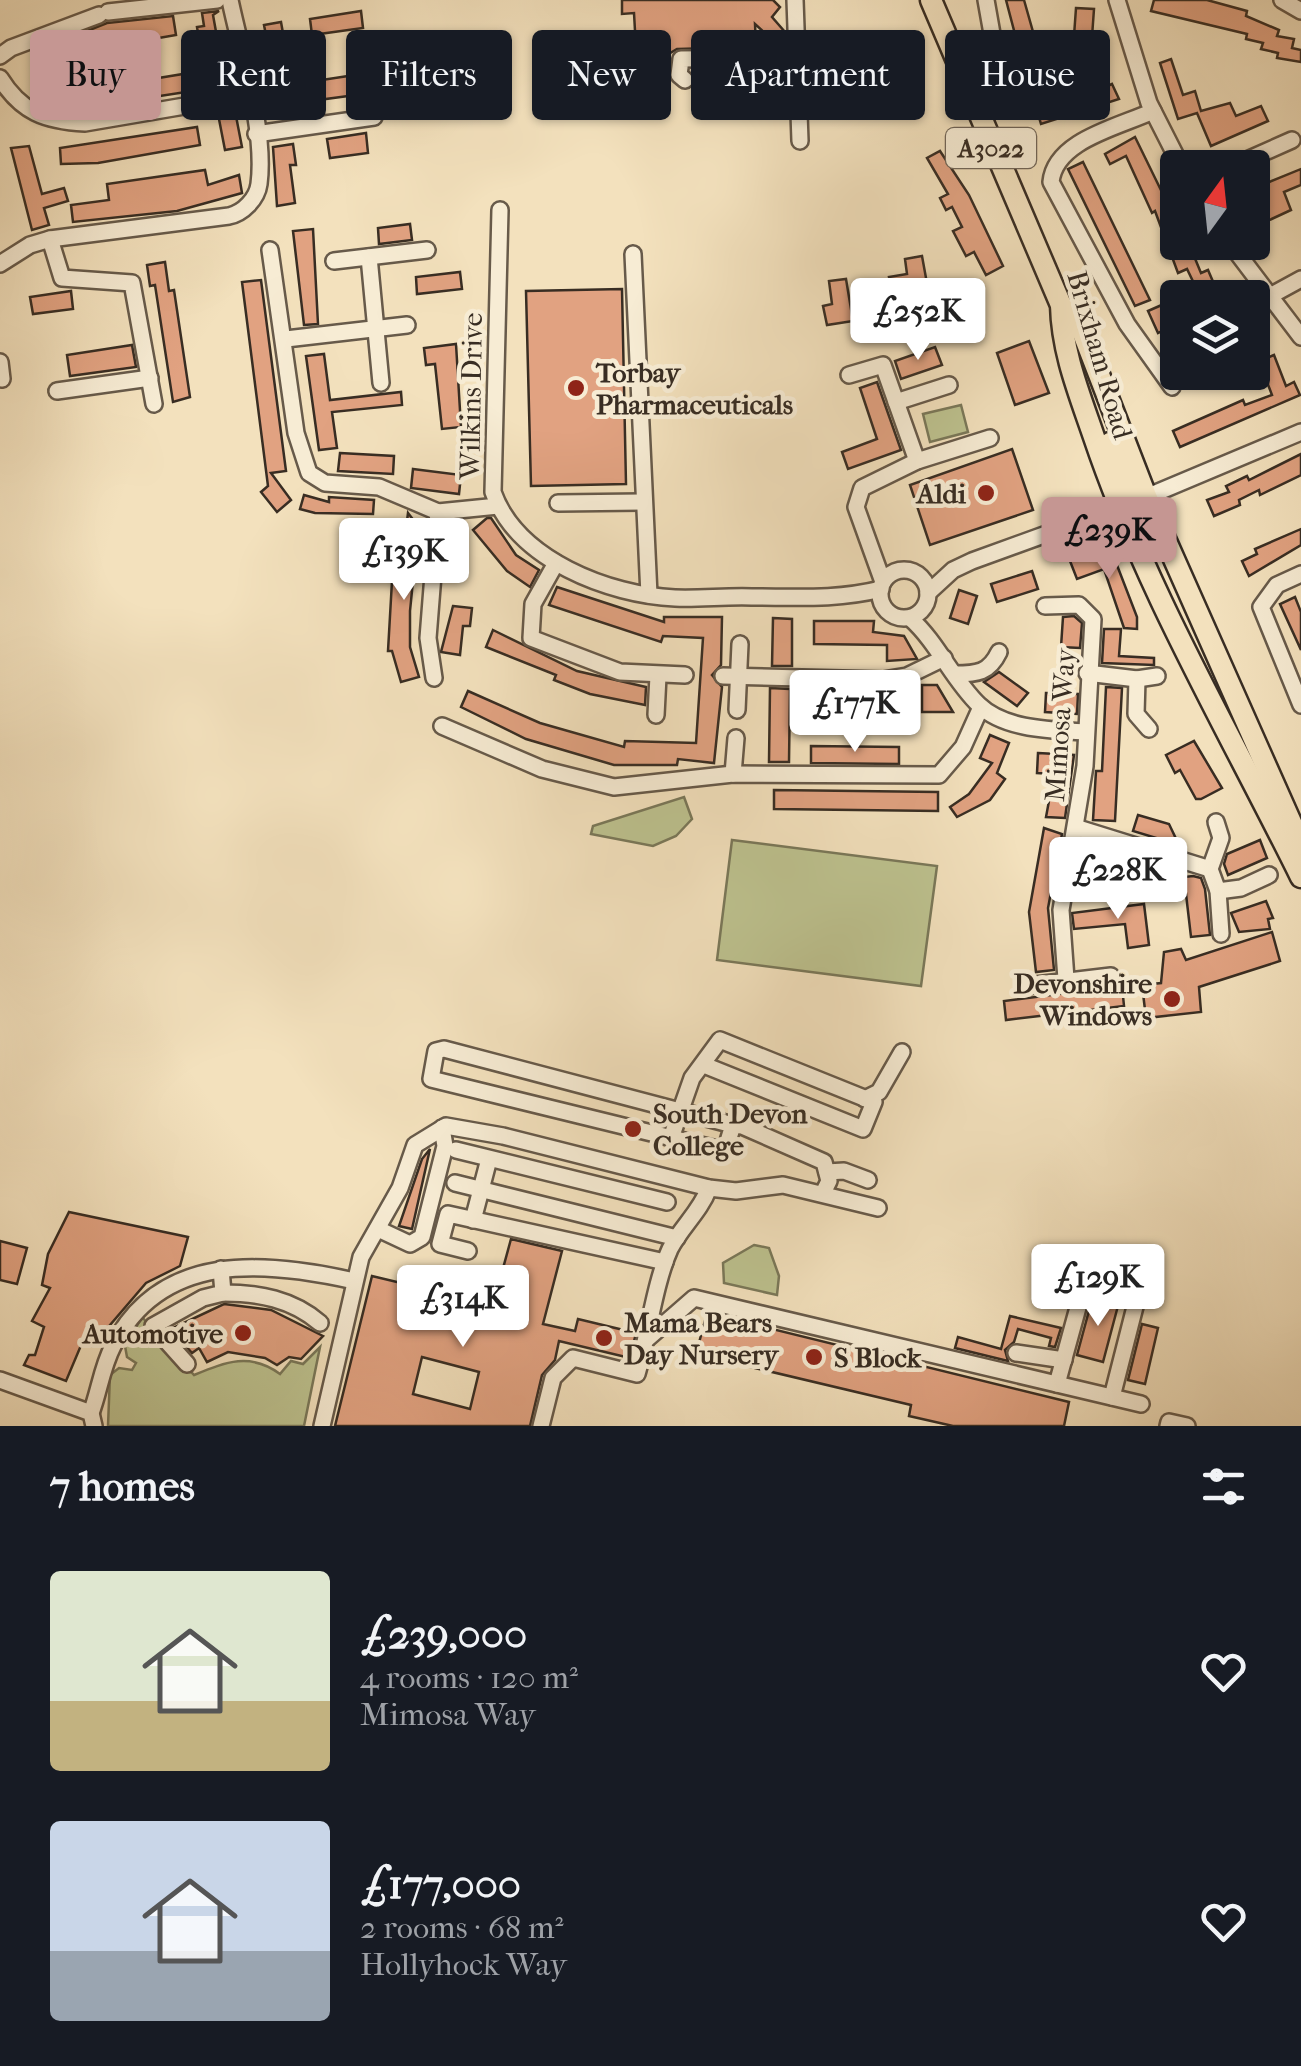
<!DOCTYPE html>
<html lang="en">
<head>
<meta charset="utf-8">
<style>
  :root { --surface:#171b24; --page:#20242c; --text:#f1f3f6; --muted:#9ea1a6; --accent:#c59692 }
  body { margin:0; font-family:"IM FELL French Canon",serif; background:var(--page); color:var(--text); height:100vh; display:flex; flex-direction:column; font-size:38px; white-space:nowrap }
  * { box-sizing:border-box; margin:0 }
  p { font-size:32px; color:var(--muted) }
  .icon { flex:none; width:55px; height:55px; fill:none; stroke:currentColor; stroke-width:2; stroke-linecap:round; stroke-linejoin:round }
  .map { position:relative; height:1426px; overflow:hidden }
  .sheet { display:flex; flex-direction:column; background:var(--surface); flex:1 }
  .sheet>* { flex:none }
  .banner { position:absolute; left:30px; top:30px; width:1242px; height:90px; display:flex; gap:20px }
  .needle { width:65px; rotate:15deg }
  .tools { position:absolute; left:1160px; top:150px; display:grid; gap:20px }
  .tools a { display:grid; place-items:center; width:110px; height:110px; border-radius:10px; background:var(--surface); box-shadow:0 2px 8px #0004; font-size:50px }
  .price { position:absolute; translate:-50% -85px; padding:0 22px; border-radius:10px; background:#fff; color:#222; font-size:32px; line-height:65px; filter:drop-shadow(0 2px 5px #0008) }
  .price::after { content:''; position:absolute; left:50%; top:60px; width:30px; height:22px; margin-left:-15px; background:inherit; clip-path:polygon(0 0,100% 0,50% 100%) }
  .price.current { background:var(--accent); color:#111 }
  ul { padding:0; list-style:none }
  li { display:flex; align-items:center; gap:30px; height:250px; padding:0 50px }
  li span { display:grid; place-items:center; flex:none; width:280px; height:200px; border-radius:10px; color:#555 }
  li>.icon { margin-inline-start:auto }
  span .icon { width:120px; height:120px; fill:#fffc; stroke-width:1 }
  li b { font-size:42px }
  h2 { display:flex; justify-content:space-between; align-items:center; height:120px; padding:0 50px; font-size:42px }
  .tag { padding:0 35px; border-radius:10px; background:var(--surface); box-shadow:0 2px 8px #0004; font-size:35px; line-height:90px }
  .tag.current { background:var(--accent); color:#111 }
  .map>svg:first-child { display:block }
  .green { fill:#bdc28f; stroke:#7a7859; stroke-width:2.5 }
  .building { fill:#e1a281; stroke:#382d23; stroke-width:2.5; fill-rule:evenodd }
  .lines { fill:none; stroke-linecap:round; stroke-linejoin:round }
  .minor-casing { stroke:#675a4a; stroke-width:20 }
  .major-casing { stroke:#382d23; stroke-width:25 }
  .minor { stroke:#f7ecd4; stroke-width:15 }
  .major { stroke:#f3e1bd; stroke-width:20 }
  .poi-dot { fill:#8f2418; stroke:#f7ecd4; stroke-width:4 }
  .labels { text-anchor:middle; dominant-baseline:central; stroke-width:9; stroke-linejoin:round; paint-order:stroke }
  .shield { fill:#f7ecd4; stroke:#716658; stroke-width:2.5 }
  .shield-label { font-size:25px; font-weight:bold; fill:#382d23 }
  .street-label { font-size:28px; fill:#382d23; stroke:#f7ecd4 }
  .poi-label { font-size:28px; font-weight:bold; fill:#382d23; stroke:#f7ecd4; text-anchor:start }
</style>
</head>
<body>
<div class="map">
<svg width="1301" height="1426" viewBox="0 0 1301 1426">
  <rect width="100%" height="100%" fill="#f3e1bd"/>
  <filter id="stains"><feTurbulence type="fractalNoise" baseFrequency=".002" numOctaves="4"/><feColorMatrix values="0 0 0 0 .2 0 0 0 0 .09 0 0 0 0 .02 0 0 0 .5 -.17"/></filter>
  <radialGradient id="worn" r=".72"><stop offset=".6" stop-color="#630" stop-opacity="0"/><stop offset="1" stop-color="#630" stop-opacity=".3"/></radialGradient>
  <g class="green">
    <path d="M961,405L968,432L930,442L923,414Z"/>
    <path d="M684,797L692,819L676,836L653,846L591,834L593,826Z"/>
    <path d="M732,840L937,866L921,986L717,960Z"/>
    <path d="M754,1245L769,1248L779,1276L777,1295L724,1283L723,1263Z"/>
    <path d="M142,1317L194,1375C226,1362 250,1352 280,1374L291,1361L303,1364L320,1347L304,1426H108L110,1375L119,1368L132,1370L136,1363L127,1357L125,1346Z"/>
  </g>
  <g class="building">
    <path d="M622,0H773L780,7L772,17L785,32L776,43L755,24L756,47L677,49L667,55V62L660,64V83L638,84L634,13L622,14Z"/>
    <path d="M1006,0H1024L1039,53L1021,57Z"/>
    <path d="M1154,0H1207L1247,11L1246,16L1279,30L1277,36L1294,39L1292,48L1301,50V62L1277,58L1278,53L1261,49L1263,43L1246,39L1247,34L1151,11Z"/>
    <path d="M1076,8L1094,9L1092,37L1074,36Z"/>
    <path d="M219,11L213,15L224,76L229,75L231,86L213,89L209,69L204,70L197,27L204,26L202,13Z"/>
    <path d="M361,11L363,28L312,35L310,19Z"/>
    <path d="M173,16L176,35L84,51L83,46L54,57V44L107,23Z"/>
    <path d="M281,22L294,95L278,98L264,25Z"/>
    <path d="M1171,59L1183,95L1195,91L1201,111L1230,103L1236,116L1261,106L1268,121L1211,146L1197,113L1178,119L1160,63Z"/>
    <path d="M368,73L371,93L318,100L315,81Z"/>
    <path d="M183,74L186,92L75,109L73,92Z"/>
    <path d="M1112,84L1119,99L1041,124L1036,107L1081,94L1083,97Z"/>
    <path d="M235,111L242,147L225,150L218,114Z"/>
    <path d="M197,127L200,145L98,163L61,164L60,148Z"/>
    <path d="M366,133L368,153L330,158L327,139Z"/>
    <path d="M1135,137L1178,225V248L1189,244L1201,273L1208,270L1220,298H1201L1187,269L1178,273L1155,211L1152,213L1126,156L1110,164L1105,154Z"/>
    <path d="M293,144L296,165H290L295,203L277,206L273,147Z"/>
    <path d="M29,146L42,194L64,188L68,201L44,208L49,225L32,230L11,148Z"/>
    <path d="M940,151L969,195L1003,266L986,275L974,252L966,256L953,231L962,227L952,207L946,210L940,198L948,194L927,158Z"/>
    <path d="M1083,162L1150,300L1135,306L1068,169Z"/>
    <path d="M1301,169V185L1284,192L1291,210L1263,223L1252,189Z"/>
    <path d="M205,170L208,185L239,175L242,193L177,211L73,222L71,205L109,200L107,184Z"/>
    <path d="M410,224L412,240L379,244L378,228Z"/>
    <path d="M313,229L318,324L304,325L293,231Z"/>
    <path d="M922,256L928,289L908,293L909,300L894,303L889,277L907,274L905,259Z"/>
    <path d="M165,262L169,291L174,290L190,397L173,402L155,285L150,286L147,265Z"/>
    <path d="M460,272L462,289L417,294L416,277Z"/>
    <path d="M846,279L853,321L827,325L823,306L832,304L829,281Z"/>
    <path d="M261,280L286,471L271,473L291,500L277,512L261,492L268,486L242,282Z"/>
    <path d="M622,289L626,484L531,486L526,291Z"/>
    <path d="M71,291L73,309L33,314L30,297Z"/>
    <path d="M1164,304L1178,334V361L1164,330L1158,333L1148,311Z"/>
    <path d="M1029,341L1049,393L1015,405L997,353Z"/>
    <path d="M456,344L461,427L442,429L435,364L426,365L424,348Z"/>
    <path d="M132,345L136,367L70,376L67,355Z"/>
    <path d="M935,347L942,365L901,379L895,361Z"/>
    <path d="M324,354L330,400L401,392L402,405L332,412L337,448L319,450L306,356Z"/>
    <path d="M1274,355L1286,386L1294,382L1300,395L1180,447L1173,431L1243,400L1245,405L1272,395L1259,361Z"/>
    <path d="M877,382L901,450L848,469L842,452L877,439L860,388Z"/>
    <path d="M1012,449L1033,510L930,545L910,485Z"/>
    <path d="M340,453L394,456L393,474L338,471Z"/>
    <path d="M1301,454V475L1260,495L1259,490L1239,500L1240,505L1214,516L1207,500L1229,492L1226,486L1247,476L1249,480Z"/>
    <path d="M413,469L461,475L459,494L411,488Z"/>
    <path d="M304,495L329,502V497L374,500L373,514L315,513L300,509Z"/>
    <path d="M408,513L425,535L417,541L410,611V647L419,677L401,682L392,651H388L394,546L414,548L405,537Z"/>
    <path d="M487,518H491L516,555L539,570L530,587L507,571L473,530Z"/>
    <path d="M1301,529V545L1249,576L1242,561L1257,554L1255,549Z"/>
    <path d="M1110,547L1137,617V629L1124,628L1104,569L1077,579L1070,561Z"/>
    <path d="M1032,571L1038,589L997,602L991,584Z"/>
    <path d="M557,587L664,622V617H722L721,665L712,675L722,687L714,763L678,759L677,765H614L526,739L461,707L468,691L540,723L624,747L625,741L696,743L703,638L663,636L661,642L549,605Z"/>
    <path d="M959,590L977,596L968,624L950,618Z"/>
    <path d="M1295,597L1301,612V650L1280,604Z"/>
    <path d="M453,606L472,608L470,626H463L460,655L441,652Z"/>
    <path d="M1074,616L1082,623L1080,648L1061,647L1063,617Z"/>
    <path d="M773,618L792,619V666H772Z"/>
    <path d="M814,621H874L873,632L904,636L917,659L887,661V645L814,644Z"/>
    <path d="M1104,629H1121L1119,656L1154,658V665L1102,663Z"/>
    <path d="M493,630L577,671L646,687L645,705L590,694L554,680L556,675L486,647Z"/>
    <path d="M999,672L1028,693L1017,706L984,682Z"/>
    <path d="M922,685H937L953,712H922Z"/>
    <path d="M1106,687L1122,688L1115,821L1093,820L1096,771H1102Z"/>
    <path d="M770,688L790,689L789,762H769Z"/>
    <path d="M819,691L891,692V709L819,708Z"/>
    <path d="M1046,693L1078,694L1077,714L1045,712Z"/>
    <path d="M990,735L1009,743L997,773L1005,779L990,800L957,817L950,807L969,794L992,763L980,758Z"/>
    <path d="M1194,741L1222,788L1201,799H1196L1180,770L1175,773L1166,755Z"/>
    <path d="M811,746L899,747V764L811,763Z"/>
    <path d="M1038,753L1074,755L1065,818L1046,817L1054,774L1037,773Z"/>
    <path d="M774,790L938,792V811L774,809Z"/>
    <path d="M1138,815L1169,824L1179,845L1133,831Z"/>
    <path d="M1044,828L1062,834L1048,908L1054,970L1036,972L1029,912Z"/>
    <path d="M1260,840L1267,858L1228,875L1224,864L1227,854Z"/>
    <path d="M1091,844L1113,851L1112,871L1082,862Z"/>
    <path d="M1126,855L1169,868L1164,885L1120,873Z"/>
    <path d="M1193,876L1201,878L1205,889L1210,935L1191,937L1184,877Z"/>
    <path d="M1266,901L1273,918L1268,919L1270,929L1239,932L1231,913Z"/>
    <path d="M1144,904L1149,945L1128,948L1125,924L1074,929L1072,913Z"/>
    <path d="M1272,932L1280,961L1199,987L1201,1012L1146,1018L1142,985L1161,983L1164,952L1181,949L1186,960Z"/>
    <path d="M1122,986L1124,1006L1006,1020L1004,1001Z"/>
    <path d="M430,1149L412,1229L399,1226L422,1159Z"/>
    <path d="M69,1212L188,1237L180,1266L146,1283L92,1346L82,1343L66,1381L24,1365L29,1355H35L44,1327L32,1321L50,1288L42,1285L48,1254Z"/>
    <path d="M511,1239L562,1251L543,1324L575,1331L578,1319L636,1333L630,1358L559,1341L555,1360L542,1375L530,1426H335L372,1276L493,1305ZM422,1357L479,1372L470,1409L413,1394Z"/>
    <path d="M0,1241L27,1248L17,1284L0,1280Z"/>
    <path d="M1093,1296L1119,1302L1103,1362L1077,1355Z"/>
    <path d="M224,1304L271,1310L323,1336L301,1359L289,1357L277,1365L265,1358L228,1352L207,1362L199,1348L192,1353L171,1329Z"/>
    <path d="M707,1313L1069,1402L1064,1426H953L909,1416L911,1405L696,1354Z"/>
    <path d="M1010,1316L1061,1328L1055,1347L1049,1346L1051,1338L1018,1329L1014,1342L1005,1350L1008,1361L955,1348L958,1337L1001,1349Z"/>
    <path d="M1142,1324L1158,1328L1145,1384L1128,1380Z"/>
  </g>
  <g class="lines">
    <defs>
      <g id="minor">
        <path d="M795,0L800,141"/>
        <path d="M986,0L994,45"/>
        <path d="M1117,0L1149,103L1182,168"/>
        <path d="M1282,0L1301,11"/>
        <path d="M108,12L217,0"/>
        <path d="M0,56L11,48L99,15"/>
        <path d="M0,78C21,112 45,121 85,123L249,95"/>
        <path d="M685,80L679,75L681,59L766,58L796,51"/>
        <path d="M1153,111C1119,127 1055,140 1051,182L1127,324L1172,387"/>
        <path d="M256,134L374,117"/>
        <path d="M1229,168L1292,140"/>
        <path d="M500,210L493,492C517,560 609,595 675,598C701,599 726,596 752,597C796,597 837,600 881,589"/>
        <path d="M50,239L62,278L132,283L154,404"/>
        <path d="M1229,242L1301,337"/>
        <path d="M270,250L296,433L309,473L325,483L379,487L438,512L498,506"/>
        <path d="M633,254L649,595"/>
        <path d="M369,257L381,383"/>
        <path d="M334,261L427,250"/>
        <path d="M0,264L30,245L50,239L229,216C243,213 257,199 259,184C266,130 241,53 230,0"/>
        <path d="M1270,296L1301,279"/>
        <path d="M286,339L407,325"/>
        <path d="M0,362L2,379"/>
        <path d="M849,375L883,365L917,461"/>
        <path d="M57,391L150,378"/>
        <path d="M896,402L949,385"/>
        <path d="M558,503L642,502"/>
        <path d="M556,563L533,604L531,638L620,672L685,675"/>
        <circle cx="904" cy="594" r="24"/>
        <path d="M1301,574L1277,585L1261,607L1301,705"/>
        <path d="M883,582L856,507L862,488L917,461L990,438"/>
        <path d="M928,593L953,570L972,561L1132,503L1301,432"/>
        <path d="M1045,606L1079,605L1093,619L1085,766L1061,910L1066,979"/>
        <path d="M910,618C938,643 952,679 979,705C1005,730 1052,730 1086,732"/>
        <path d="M1087,673L1137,679L1136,714L1149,729"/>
        <path d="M955,674C977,674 989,673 999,652"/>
        <path d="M723,676L883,680L907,676L944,658"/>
        <path d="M434,678L428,638L438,512"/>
        <path d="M1137,679L1157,676"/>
        <path d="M737,710L740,644"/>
        <path d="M656,715L658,676"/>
        <path d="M442,726L542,769L614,787L733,774L939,775L963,747L981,707"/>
        <path d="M733,774L736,738"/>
        <path d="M1216,822L1221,838L1210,869L1218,891L1221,934"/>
        <path d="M1078,828L1210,869"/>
        <path d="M1218,891L1241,888L1269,875"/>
        <path d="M1027,986L1111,976"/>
        <path d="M865,1099L879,1092L902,1052"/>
        <path d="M733,1125L444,1049L436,1051L431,1079L725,1151L733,1125L742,1126L824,1162L829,1181L823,1193"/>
        <path d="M671,1138L692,1078L720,1040L874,1102L863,1129L704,1065"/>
        <path d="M456,1150L667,1202"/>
        <path d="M827,1172L844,1171L868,1180"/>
        <path d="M455,1183L677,1238"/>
        <path d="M473,1220L489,1159"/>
        <path d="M378,1229L410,1244L422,1237L445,1146L442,1128"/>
        <path d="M468,1251L440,1244L448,1214L665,1262"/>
        <path d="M223,1293C259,1293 292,1299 320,1323"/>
        <path d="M647,1339L694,1298L1141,1404"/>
        <path d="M1016,1353L1064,1360"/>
        <path d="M187,1364L153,1326L203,1298L223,1293L221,1269"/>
        <path d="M0,1380L91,1413L94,1426"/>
        <path d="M1057,1384L1085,1282L1138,1295L1112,1397"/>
        <path d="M91,1413C99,1392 102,1367 113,1346C161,1251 265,1261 354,1281"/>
        <path d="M322,1426L361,1257L400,1188L415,1145L446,1126L503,1136L709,1188L736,1191L783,1185L878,1208"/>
        <path d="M541,1426L553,1378L573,1358L637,1374C648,1337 655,1282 670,1249C681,1227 700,1212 709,1188"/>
        <path d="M1168,1426L1169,1422L1187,1426"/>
      </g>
      <g id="major">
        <path d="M931,0L1061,305C1062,352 1079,393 1094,437C1146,591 1229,731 1301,877"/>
        <path d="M1061,305L1081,328L1146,496L1301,845"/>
        <path d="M1110,443L1132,503"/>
      </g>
    </defs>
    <use href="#minor" class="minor-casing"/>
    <use href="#major" class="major-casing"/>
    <use href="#minor" class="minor"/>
    <use href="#major" class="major"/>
  </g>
  <g class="poi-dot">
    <circle cx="576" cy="388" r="10"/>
    <circle cx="986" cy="493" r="10"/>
    <circle cx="1172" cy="999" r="10"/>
    <circle cx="633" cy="1129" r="10"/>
    <circle cx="243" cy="1333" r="10"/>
    <circle cx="604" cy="1338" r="10"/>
    <circle cx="814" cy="1357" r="10"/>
  </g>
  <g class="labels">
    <rect class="shield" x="946" y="128" width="90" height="40" rx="8"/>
    <g class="shield-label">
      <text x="991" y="148">A3022</text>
    </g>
    <g class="street-label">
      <text transform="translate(1100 355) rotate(74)">Brixham Road</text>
      <text transform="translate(471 396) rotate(-89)">Wilkins Drive</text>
      <text transform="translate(1060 725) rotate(-86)">Mimosa Way</text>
    </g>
    <g class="poi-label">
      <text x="596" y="372">Torbay<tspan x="596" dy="32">Pharmaceuticals</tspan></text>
      <text x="966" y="493" text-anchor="end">Aldi</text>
      <text x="1152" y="983" text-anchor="end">Devonshire<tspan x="1152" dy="32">Windows</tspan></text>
      <text x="653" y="1113">South Devon<tspan x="653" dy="32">College</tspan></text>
      <text x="624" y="1322">Mama Bears<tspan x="624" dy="32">Day Nursery</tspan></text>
      <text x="223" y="1333" text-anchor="end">Automotive</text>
      <text x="834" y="1357">S Block</text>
    </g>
  </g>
  <rect width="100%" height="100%" filter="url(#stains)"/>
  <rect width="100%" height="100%" fill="url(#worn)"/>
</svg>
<div class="tools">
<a><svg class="needle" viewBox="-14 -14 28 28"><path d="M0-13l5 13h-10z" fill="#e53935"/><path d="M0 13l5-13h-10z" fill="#9ea1a6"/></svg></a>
<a><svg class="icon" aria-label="layers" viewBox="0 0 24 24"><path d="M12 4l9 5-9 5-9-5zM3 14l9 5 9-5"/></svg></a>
</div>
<b class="price" style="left:918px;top:363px">£252K</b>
<b class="price current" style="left:1109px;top:582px">£239K</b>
<b class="price" style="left:404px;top:603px">£139K</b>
<b class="price" style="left:855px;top:755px">£177K</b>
<b class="price" style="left:1118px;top:922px">£228K</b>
<b class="price" style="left:1098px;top:1329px">£129K</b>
<b class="price" style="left:463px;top:1350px">£314K</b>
<div class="banner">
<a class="tag current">Buy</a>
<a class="tag">Rent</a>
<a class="tag">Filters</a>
<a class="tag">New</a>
<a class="tag">Apartment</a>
<a class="tag">House</a>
</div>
</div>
<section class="sheet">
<h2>7 homes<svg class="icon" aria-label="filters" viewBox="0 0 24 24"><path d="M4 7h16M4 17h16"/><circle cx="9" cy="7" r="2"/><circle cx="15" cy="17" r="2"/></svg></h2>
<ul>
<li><span style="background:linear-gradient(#dfe7d0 65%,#c2b280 0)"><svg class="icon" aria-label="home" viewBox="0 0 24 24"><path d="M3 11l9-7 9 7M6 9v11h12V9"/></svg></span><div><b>£239,000</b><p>4 rooms · 120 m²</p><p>Mimosa Way</p></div><svg class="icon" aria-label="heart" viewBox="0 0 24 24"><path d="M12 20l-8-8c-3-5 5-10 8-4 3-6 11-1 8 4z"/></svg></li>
<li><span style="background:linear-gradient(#c9d6e8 65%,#9aa5b1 0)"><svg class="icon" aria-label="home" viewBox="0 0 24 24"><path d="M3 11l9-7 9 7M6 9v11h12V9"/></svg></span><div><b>£177,000</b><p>2 rooms · 68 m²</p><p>Hollyhock Way</p></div><svg class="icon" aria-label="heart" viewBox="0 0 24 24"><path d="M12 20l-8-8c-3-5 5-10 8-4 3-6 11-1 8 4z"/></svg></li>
</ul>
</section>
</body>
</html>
